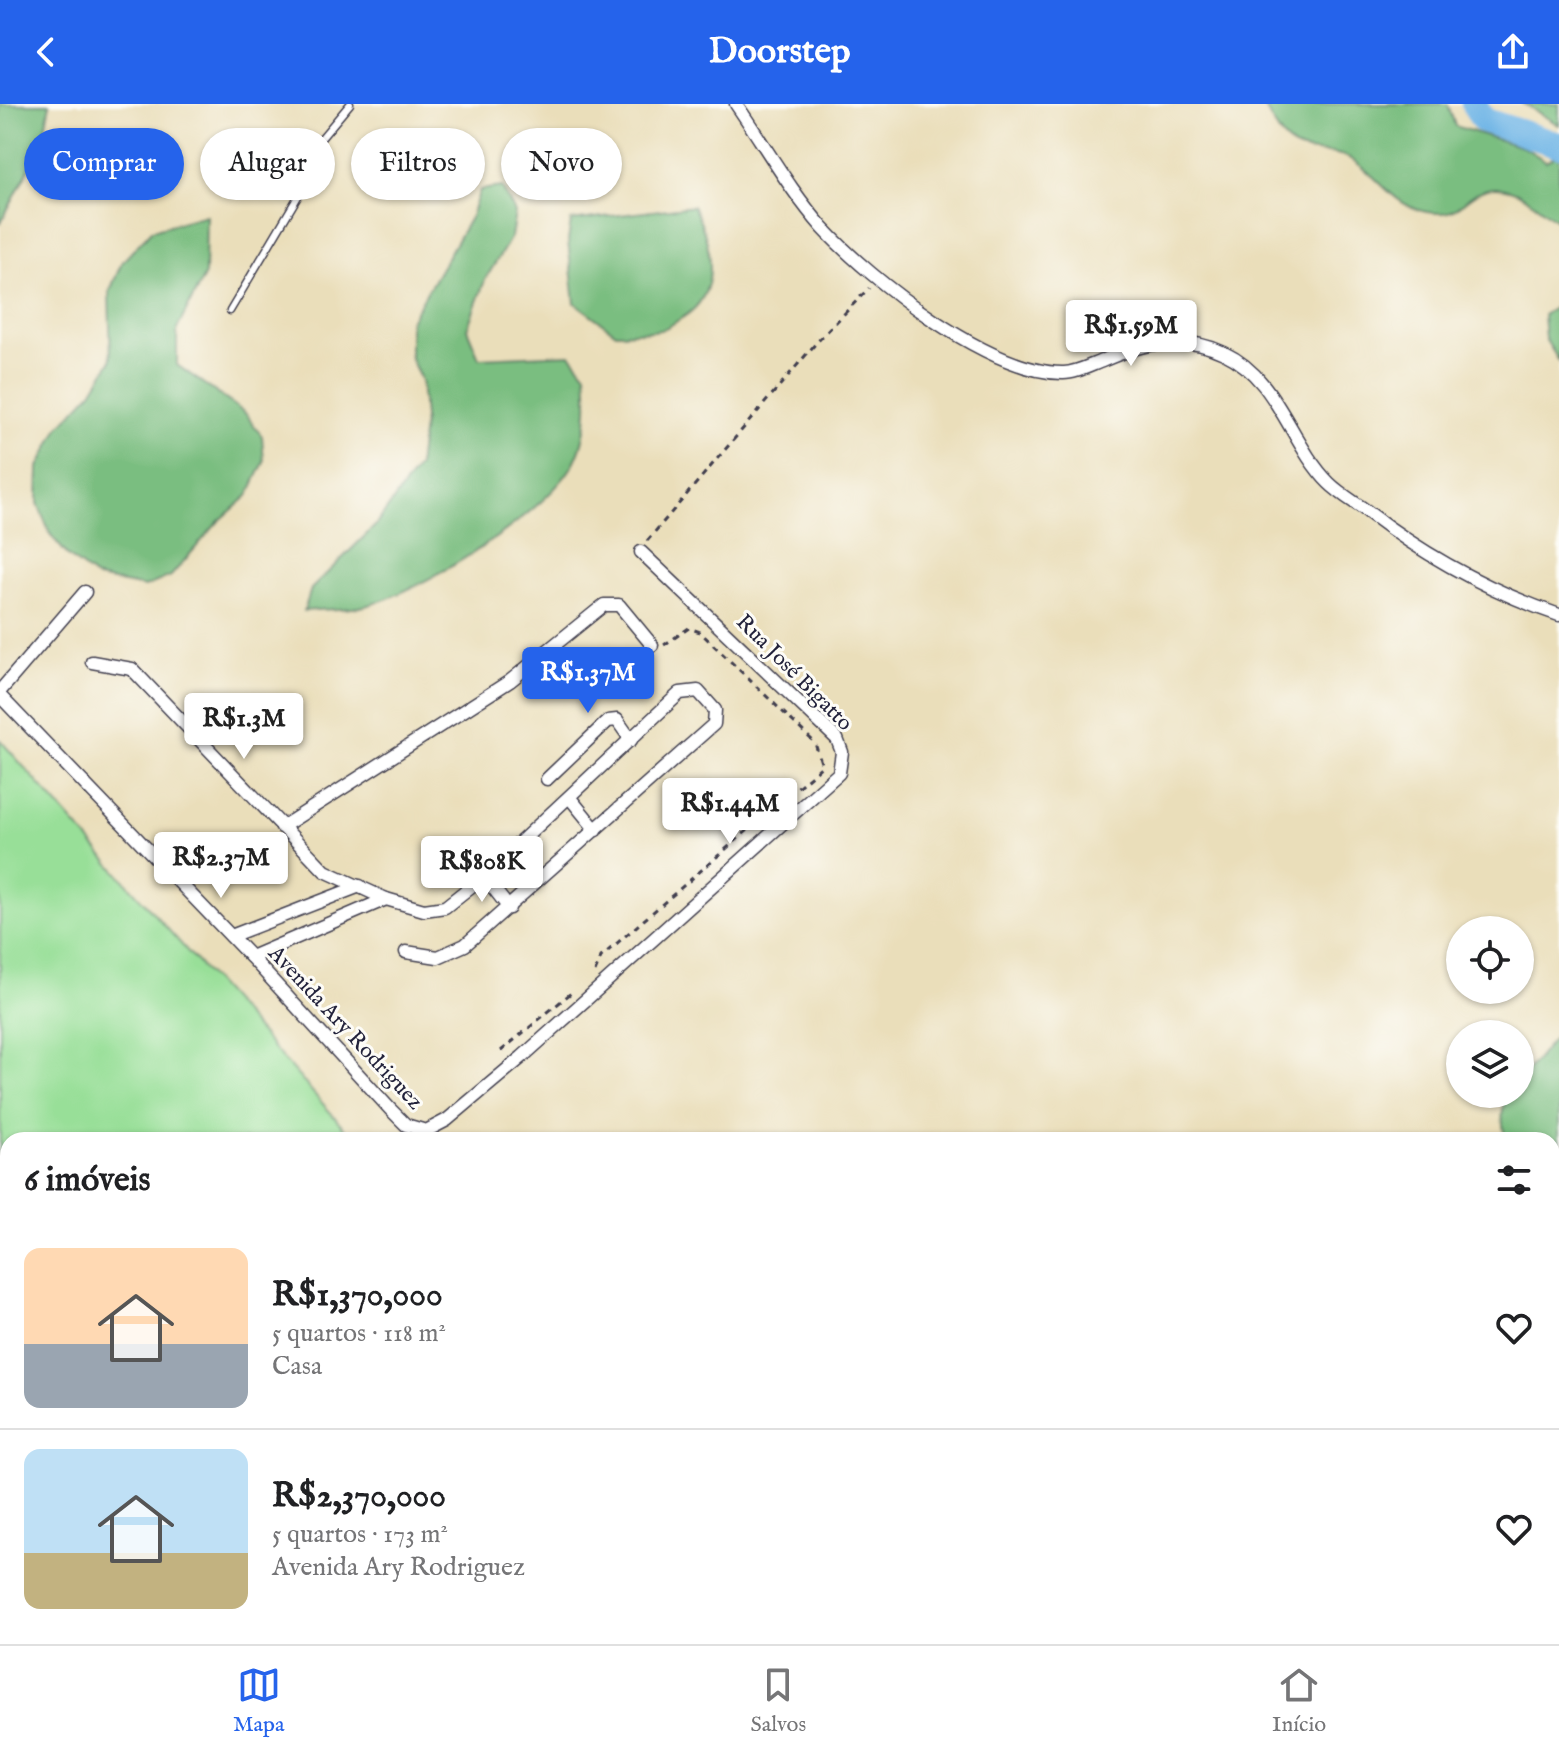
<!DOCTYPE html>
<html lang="pt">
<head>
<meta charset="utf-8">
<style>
  :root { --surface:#fff; --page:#f6f6f6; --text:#202124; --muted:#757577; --line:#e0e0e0; --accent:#2563eb }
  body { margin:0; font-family:"IM FELL English",serif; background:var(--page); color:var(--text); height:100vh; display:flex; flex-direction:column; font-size:30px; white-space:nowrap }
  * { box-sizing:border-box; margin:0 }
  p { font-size:26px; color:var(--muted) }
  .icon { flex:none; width:44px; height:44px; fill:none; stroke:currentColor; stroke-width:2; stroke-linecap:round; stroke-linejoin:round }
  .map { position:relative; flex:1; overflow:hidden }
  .drawer { position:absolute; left:0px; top:1028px; width:1560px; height:512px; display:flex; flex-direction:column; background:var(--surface); border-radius:24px 24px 0 0; box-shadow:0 2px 6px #0004 }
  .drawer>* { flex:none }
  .hud { position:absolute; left:24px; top:24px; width:800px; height:72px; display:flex; gap:16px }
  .fabs { position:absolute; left:1446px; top:812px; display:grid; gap:16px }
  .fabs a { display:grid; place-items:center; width:88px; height:88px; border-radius:50%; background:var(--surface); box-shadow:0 2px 6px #0004; font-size:40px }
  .price { position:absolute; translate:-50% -68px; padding:0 18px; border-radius:8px; background:#fff; color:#222; font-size:26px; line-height:52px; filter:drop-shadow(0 2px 4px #0008) }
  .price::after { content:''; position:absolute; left:50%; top:48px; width:24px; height:18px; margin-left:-12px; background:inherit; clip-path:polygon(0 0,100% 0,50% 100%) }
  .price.on { background:var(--accent); color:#fff }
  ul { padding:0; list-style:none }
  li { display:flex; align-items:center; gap:24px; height:200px; padding:0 24px }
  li+li { border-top:2px solid var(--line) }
  li span { display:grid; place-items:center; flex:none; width:224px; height:160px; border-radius:16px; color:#555 }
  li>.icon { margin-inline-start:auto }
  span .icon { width:96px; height:96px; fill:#fffc; stroke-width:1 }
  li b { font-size:34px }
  h2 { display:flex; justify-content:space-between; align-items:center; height:96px; padding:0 24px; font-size:34px }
  .chip { padding:0 28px; border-radius:36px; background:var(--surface); box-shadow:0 2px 6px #0004; font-size:28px; line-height:72px }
  .chip.on { background:var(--accent); color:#fff }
  header { display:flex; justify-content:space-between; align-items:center; height:104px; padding:0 24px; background:var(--accent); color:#fff; font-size:36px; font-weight:800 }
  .tabs { display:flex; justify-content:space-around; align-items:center; height:112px; border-top:2px solid var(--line); background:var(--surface); font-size:22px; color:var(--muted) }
  .tabs a { display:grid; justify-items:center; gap:4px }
  .tabs .on { color:var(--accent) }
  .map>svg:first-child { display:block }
  .green { fill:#98df98; stroke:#5d806a; stroke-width:2 }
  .forest { fill:#7abe80; stroke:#4e705e; stroke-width:2 }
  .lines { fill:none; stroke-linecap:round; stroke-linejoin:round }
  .river { stroke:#70b5e6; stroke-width:26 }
  .lane-casing { stroke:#403e4e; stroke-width:9 }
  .street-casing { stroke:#403e4e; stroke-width:15 }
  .path { stroke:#403e4e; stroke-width:3; stroke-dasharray:6 6; stroke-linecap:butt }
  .lane { stroke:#fff; stroke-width:6 }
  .street { stroke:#fff; stroke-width:12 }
  .labels { text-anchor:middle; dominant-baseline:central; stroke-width:6; stroke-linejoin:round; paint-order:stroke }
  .street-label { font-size:22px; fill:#22223b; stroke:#fdfcf7 }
</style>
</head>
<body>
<header><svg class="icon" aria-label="back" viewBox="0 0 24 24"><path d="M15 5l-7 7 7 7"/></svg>Doorstep<svg class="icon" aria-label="share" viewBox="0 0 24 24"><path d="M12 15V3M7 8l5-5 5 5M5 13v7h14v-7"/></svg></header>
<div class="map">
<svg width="1559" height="1540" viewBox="0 0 1559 1540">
  <rect width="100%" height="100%" fill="#fdfcf7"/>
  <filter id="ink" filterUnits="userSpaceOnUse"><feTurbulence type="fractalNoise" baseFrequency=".0125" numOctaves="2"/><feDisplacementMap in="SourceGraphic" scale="16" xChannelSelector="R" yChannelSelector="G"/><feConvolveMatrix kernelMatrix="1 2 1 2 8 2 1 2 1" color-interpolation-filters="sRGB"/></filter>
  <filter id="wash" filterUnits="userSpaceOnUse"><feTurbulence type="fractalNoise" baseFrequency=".006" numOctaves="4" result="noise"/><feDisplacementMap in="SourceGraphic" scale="32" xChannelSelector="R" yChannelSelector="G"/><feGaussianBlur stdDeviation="1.8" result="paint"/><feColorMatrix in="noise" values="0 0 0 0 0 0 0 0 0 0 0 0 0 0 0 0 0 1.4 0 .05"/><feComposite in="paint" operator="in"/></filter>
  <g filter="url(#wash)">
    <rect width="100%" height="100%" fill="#eadeba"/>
    <g class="green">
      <path d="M0,636L355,1036H8V1392L0,1399Z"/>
      <path d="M1559,1225V1540H1032L1039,1532H1552V1229Z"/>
    </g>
    <g class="forest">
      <path d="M0,0H50L42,40L0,120Z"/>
      <path d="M1262,0H1448L1455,22L1525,44L1546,57L1559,50V118C1536,102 1509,72 1477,89C1460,98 1459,110 1435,109C1396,107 1383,76 1354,57C1332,42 1305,56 1285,36C1276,27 1270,11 1262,0Z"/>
      <path d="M1524,0H1559V21Z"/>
      <path d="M502,83L515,109L511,133L485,176L467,225L479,254L570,250L586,270C589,301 588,337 571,364C539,414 422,487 365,502C346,506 324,505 304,507L311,485L375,422L418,362L424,314L421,276L410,253V217L471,112L480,86Z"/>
      <path d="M693,102C711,137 724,189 682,214C675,218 668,224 660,226C646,228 630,228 616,229L575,199L568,137L571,117Z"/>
      <path d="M206,111L205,170L177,225V261L245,309L262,332L264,358L248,392L218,418L171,472L145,483L97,474L69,453L50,430L38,399L39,363L59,323L92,288L111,257L109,189L122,158L152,126Z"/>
      <path d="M1559,201V257L1545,235L1543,211Z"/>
      <path d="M1559,928V1039L1552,1040V1036H1506C1502,1022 1500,1003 1508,990H1520V976Z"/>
    </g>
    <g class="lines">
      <path class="river" d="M1474,0L1483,16L1559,41"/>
    </g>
  </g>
  <g filter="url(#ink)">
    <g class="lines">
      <defs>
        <g id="lane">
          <path d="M230,207L303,84L308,50L350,0"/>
          <path d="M0,1521L8,1531"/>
          <path d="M9,1532L16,1540"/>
        </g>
        <g id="street">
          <path d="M736,0C764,40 790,87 823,124C872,177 988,268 1062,269C1074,270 1091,261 1102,257C1142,239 1182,229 1224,249C1278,274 1290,340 1329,379C1340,390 1356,399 1368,408C1427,453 1489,487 1559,511"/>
          <path d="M92,558L132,565L325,767L386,795"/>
          <path d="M0,587L85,488"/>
          <path d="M0,592L251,853L390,1005L406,1021L426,1027L447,1016L522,953L839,669L842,648L837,635L641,448"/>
          <path d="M547,675L608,617L617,616L631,636"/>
          <path d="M570,694L596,726"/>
          <path d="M282,723L510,577L604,501H619L652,541"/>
          <path d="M484,772L509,804"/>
          <path d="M231,832L360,782"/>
          <path d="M251,853L386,795L424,806L445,803L484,772L680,589L698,587L715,606L714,620L465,841L438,853L406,848"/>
        </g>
      </defs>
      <use href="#lane" class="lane-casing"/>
      <use href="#street" class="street-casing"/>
      <g class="path">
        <path d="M647,437L817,238L869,184"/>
        <path d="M595,868L601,853L822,662L815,639L700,528L689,524L664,541"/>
        <path d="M501,947L571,889"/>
      </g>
      <use href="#lane" class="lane"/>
      <use href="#street" class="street"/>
    </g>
  </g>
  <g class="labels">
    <g class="street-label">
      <text transform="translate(794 569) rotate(45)">Rua José Bigatto</text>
      <text transform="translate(345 924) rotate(47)">Avenida Ary Rodriguez</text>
    </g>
  </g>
</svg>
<div class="fabs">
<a><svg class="icon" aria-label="locate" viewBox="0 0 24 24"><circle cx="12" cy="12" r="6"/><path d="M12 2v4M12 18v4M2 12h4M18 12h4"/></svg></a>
<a><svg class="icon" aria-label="layers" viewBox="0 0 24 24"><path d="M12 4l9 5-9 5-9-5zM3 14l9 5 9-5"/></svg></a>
</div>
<b class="price" style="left:1131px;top:264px">R$1.59M</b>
<b class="price on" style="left:588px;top:611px">R$1.37M</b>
<b class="price" style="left:244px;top:657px">R$1.3M</b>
<b class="price" style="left:730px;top:742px">R$1.44M</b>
<b class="price" style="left:221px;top:796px">R$2.37M</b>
<b class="price" style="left:482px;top:800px">R$808K</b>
<div class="hud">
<a class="chip on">Comprar</a>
<a class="chip">Alugar</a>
<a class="chip">Filtros</a>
<a class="chip">Novo</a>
</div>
<section class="drawer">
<h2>6 imóveis<svg class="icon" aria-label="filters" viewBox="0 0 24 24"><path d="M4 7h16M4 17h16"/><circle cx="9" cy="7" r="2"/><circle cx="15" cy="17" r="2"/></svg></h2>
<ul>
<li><span style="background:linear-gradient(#ffd9b3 60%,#9aa5b1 0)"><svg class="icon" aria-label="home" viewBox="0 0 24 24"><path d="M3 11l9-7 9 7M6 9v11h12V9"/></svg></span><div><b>R$1,370,000</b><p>5 quartos · 118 m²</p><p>Casa</p></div><svg class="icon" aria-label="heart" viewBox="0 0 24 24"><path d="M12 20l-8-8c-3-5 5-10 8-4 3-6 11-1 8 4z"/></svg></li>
<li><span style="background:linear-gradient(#bfe0f5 65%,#c2b280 0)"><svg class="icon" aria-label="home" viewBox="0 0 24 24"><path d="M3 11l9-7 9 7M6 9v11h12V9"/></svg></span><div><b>R$2,370,000</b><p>5 quartos · 173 m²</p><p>Avenida Ary Rodriguez</p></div><svg class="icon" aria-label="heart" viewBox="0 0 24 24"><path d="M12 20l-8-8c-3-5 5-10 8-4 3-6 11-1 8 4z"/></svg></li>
</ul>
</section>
</div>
<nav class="tabs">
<a class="on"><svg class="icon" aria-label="map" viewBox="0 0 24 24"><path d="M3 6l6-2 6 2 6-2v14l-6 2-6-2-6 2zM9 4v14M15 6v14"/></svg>Mapa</a>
<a><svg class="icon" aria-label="saved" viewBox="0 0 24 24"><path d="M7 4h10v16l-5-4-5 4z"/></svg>Salvos</a>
<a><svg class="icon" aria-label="home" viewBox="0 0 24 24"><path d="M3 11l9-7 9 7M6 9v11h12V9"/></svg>Início</a>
</nav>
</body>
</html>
